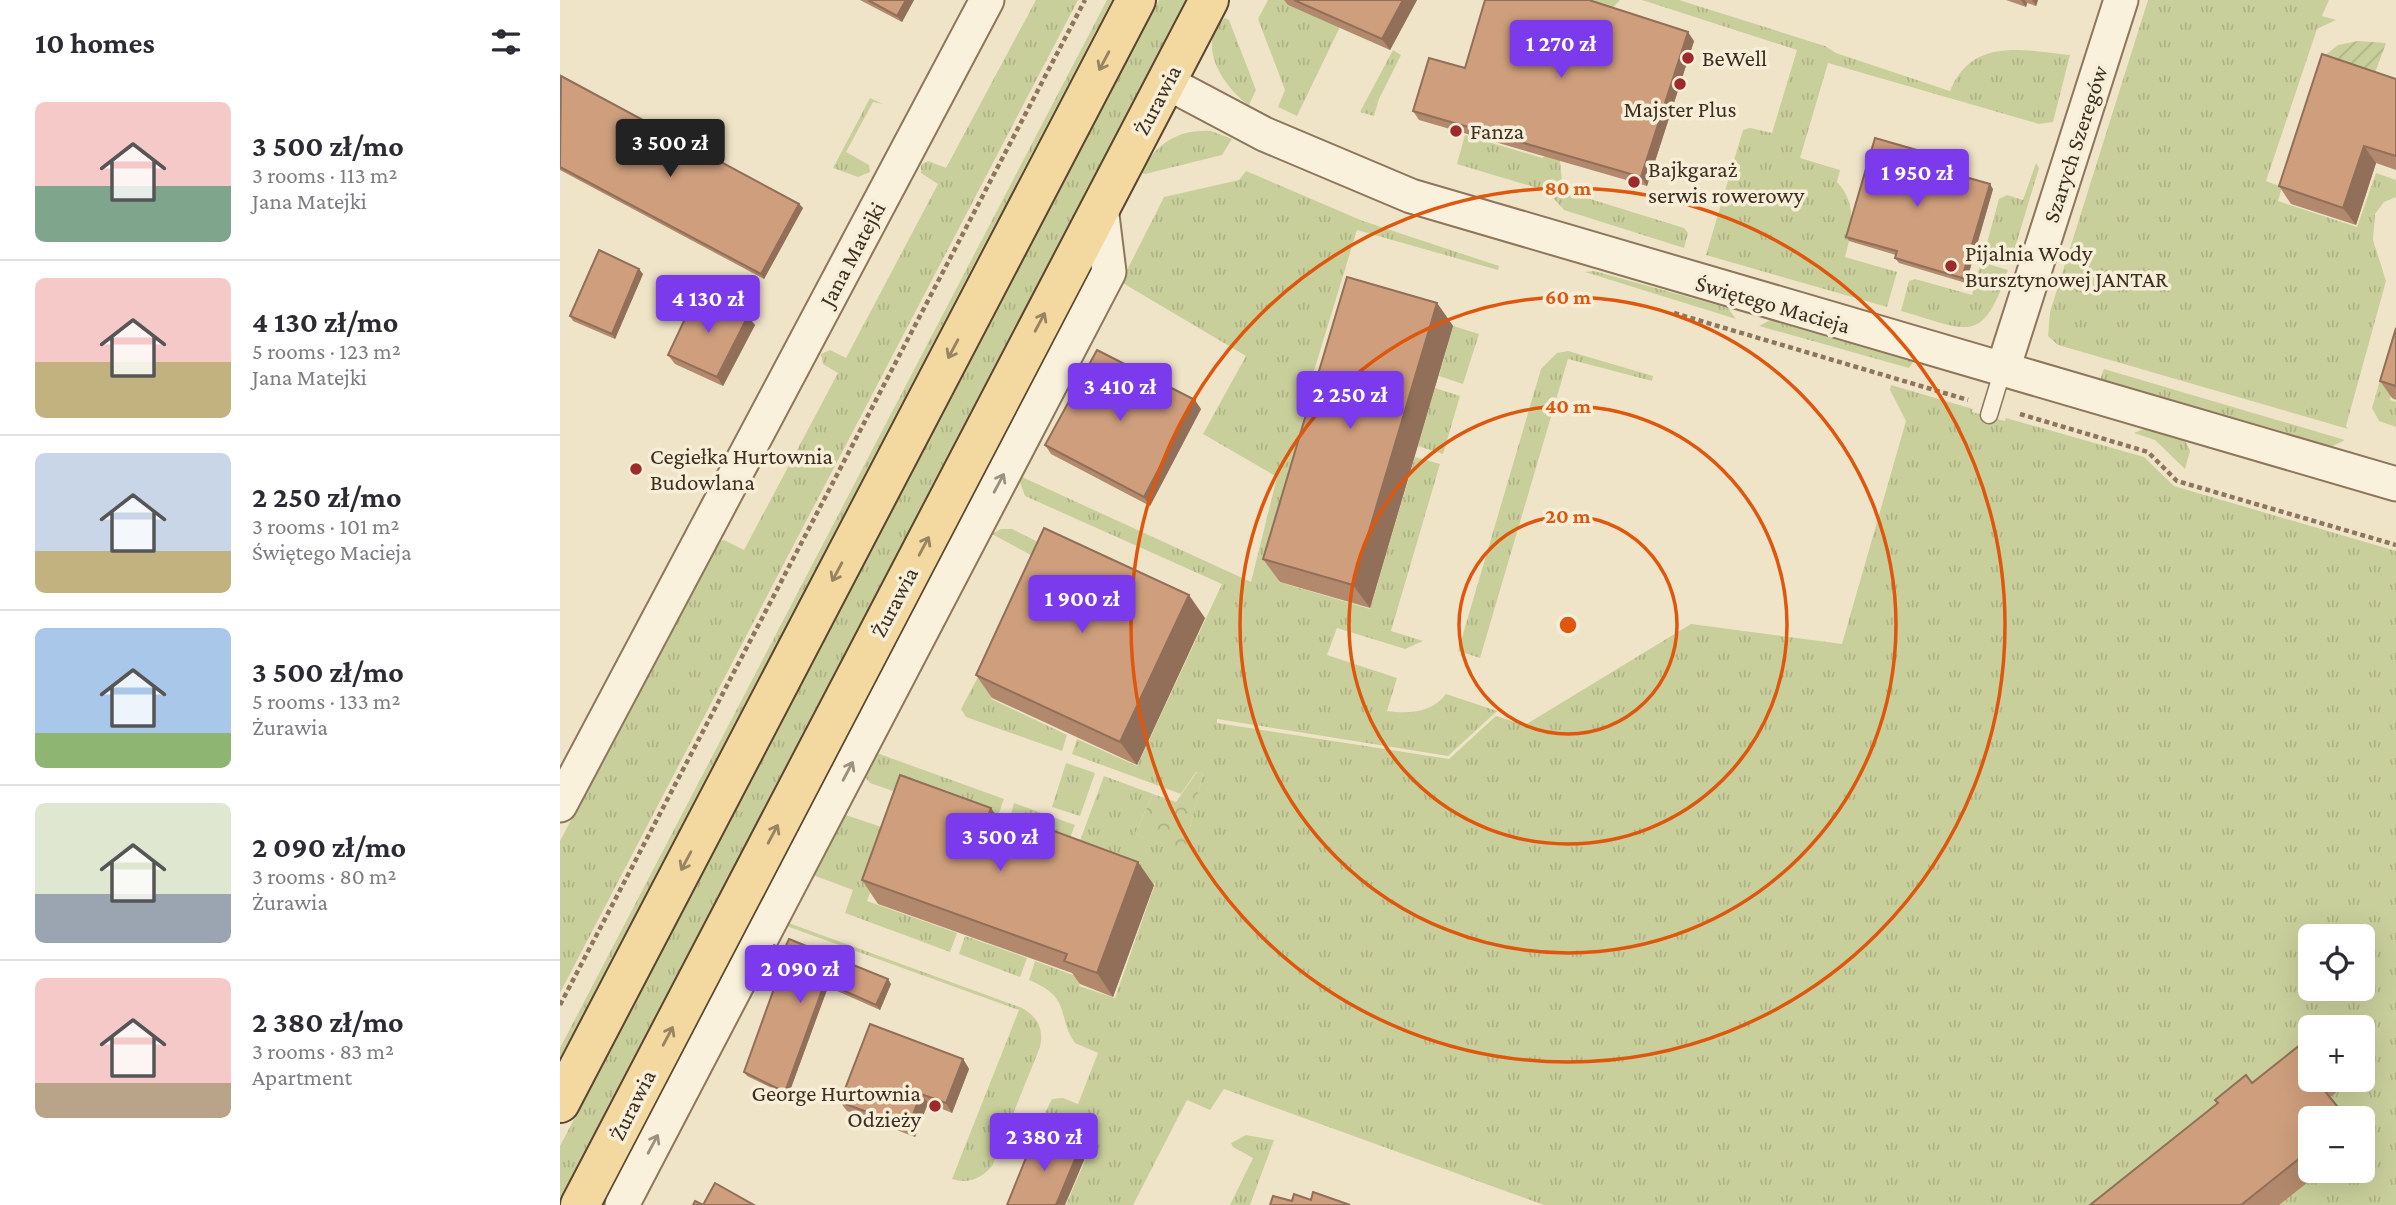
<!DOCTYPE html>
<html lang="en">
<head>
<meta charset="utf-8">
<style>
  :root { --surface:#fff; --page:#f7f7f7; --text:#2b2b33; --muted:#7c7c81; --line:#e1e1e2; --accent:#7c3aed }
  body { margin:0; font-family:"Crimson Pro",serif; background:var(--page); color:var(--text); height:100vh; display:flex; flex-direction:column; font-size:26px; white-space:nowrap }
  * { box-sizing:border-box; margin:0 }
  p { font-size:23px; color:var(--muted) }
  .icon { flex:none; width:38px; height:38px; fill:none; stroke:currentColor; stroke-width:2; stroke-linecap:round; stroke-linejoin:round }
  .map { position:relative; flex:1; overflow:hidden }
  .panel { display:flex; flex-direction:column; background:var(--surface); width:560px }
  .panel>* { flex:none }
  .fabs { position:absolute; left:1738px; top:924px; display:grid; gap:14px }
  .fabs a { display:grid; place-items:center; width:77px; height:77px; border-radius:10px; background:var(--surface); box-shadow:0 7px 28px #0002; font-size:35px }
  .price { position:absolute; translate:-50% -60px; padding:0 16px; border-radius:7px; background:var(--accent); color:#fff; font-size:23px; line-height:46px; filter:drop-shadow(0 2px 4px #0008) }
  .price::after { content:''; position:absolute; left:50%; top:42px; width:21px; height:16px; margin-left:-10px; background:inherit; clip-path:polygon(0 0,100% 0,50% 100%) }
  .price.on { background:#222; color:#fff }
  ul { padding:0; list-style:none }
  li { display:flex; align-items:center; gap:21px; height:175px; padding:0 35px }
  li+li { border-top:2px solid var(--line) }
  li span { display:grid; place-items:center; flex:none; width:196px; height:140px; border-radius:10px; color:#555 }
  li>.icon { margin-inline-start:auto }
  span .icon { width:84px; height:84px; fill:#fffc; stroke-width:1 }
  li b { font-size:30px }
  h2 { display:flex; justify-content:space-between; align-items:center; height:84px; padding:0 35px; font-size:30px }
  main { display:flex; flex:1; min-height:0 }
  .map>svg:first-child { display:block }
  .grass { fill:url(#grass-tufts); fill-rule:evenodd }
  .park { fill:url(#park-crowns) }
  .garden { fill:url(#garden-furrows) }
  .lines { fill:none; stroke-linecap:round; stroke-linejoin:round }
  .service-casing { stroke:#8d765c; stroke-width:19 }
  .minor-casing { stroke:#8d765c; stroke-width:37 }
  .primary-casing { stroke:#5b4430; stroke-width:42 }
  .path { stroke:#8d765c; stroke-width:4.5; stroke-dasharray:5 3.5; stroke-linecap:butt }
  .service { stroke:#faf1dc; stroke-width:16 }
  .minor { stroke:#faf1dc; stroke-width:33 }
  .primary { stroke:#f3d9a0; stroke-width:38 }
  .wall { fill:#b2896c }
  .shaded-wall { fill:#916f58 }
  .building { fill:#cf9f7d; stroke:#916f58; stroke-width:2 }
  .oneway { stroke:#988460 }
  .oneway2 { stroke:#9c907e }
  .ring { fill:none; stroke:#df570d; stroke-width:3.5 }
  .poi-dot { fill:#9e2a2b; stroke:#f7eed8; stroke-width:2.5 }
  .labels { text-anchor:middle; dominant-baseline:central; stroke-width:7; stroke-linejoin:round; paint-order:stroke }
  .poi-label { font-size:23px; fill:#3d2e20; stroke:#f7eed8; text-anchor:start }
  .street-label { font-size:23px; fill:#3d2e20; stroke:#f7eed8 }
  .centre { fill:#df570d; stroke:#f7eed8; stroke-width:3.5 }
  .ring-label { font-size:21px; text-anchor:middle; font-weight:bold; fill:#df570d; stroke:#f7eed8; stroke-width:7; stroke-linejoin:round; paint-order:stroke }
</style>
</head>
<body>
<main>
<section class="panel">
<h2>10 homes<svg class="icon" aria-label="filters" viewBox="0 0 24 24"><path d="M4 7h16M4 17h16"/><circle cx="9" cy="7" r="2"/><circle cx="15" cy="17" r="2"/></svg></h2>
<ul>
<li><span style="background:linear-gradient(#f6c9c9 60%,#7fa58c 0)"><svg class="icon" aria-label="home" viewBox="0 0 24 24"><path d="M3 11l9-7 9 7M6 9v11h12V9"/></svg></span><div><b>3 500 zł/mo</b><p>3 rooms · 113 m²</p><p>Jana Matejki</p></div></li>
<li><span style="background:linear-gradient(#f6c9c9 60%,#c2b280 0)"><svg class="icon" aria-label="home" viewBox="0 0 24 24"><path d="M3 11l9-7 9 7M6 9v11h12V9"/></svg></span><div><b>4 130 zł/mo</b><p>5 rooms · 123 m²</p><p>Jana Matejki</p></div></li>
<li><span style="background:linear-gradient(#c9d6e8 70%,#c2b280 0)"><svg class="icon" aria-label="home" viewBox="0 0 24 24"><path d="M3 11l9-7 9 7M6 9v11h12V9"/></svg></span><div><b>2 250 zł/mo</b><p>3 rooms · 101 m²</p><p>Świętego Macieja</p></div></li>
<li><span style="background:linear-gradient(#a9c7e8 75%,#8fb573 0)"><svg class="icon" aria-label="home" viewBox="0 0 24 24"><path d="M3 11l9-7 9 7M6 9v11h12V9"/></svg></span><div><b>3 500 zł/mo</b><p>5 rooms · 133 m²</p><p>Żurawia</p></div></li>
<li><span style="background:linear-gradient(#dfe7d0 65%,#9aa5b1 0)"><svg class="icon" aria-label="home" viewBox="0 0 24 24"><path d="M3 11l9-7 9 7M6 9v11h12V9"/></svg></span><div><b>2 090 zł/mo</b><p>3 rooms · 80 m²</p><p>Żurawia</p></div></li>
<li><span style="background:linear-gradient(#f6c9c9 75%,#b9a48a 0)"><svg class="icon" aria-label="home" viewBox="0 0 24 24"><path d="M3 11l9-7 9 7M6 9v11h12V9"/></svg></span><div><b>2 380 zł/mo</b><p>3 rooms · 83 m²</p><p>Apartment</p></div></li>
</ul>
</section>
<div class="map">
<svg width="1836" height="1205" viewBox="0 0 1836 1205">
  <defs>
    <pattern id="grass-tufts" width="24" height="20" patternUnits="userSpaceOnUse" patternTransform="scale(1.75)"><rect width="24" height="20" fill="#c9cf9b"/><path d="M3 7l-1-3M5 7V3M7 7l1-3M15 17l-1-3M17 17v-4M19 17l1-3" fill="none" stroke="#aeb285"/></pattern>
    <pattern id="park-crowns" width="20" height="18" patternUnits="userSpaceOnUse" patternTransform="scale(1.75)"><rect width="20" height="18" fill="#c9cf9b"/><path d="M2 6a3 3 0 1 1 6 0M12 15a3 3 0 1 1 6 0" fill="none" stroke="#aeb285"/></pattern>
    <pattern id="garden-furrows" width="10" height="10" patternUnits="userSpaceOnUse" patternTransform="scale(1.75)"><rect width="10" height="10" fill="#c9cf9b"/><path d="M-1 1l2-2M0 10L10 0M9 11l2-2" fill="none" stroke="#aeb285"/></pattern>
  </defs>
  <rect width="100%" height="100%" fill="#f0e4c8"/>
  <g class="grass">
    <path d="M476,0H518L0,993V841L158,542L164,540L184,550L278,373L263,364L261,354L270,350L286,358L378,184L361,173V165L368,161L386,168Z"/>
    <path d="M547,0H552L0,1058V1048Z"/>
    <path d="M599,0H626L0,1198V1146Z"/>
    <path d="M708,0H730L728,5L780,27L737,116L718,107L725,90L698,19Z"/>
    <path d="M1022,0H1060L1048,13L1000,161L1002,181L1014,194L1124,228L1128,233L1124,248L1004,210L987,191L897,164L905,135L982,158L985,156Z"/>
    <path d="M1082,0H1119L1265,46L1276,53L1390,91C1412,37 1463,50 1510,55L1493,122L1479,124L1268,63L1240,158L1280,170L1277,182C1298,204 1292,231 1285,257L1337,272L1327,307L1146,255L1183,130L1190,128L1212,133L1237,50Z"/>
    <path d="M1588,0H1769L1762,16L1776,20L1757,29L1706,181L1722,187L1718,201L1797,227L1816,173L1836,180V197L1824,202L1815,214L1813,240L1826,281L1786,426L1788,429L1498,345L1488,336L1490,312Z"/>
    <path d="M665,18L669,20L696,90L689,105C664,89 634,42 665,18Z"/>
    <path d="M833,50L841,55L819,99L814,116L800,112Z"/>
    <path d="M310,98L323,104L313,102L286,152L309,165L310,172L298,177L273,168Z"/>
    <path d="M651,131L672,139L662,155L585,174L581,173C595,144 618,129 651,131Z"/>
    <path d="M1476,163L1479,168L1451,261L1424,254L1439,199L1447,195L1463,200Z"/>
    <path d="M686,171L803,221L939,266L938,270L797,230L753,374L776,381L777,384L719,582L810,609L855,457L880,464L831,631L863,641L845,649L777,628L767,655L837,678L827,711C848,714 872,713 886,694L937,711L888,756L657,719V723L889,759L936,716L965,725L1131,624L1282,644L1346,421L1330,390L1331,385L1413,409L1412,412L1445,421L1446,418L1584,457L1614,486L1836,551V1205H984L664,1089L650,1110L627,1100L573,1205H506L533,1142L482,1119L492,1099L503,1098L518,1104L538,1053L515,1043C496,1016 513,998 469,980L475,961L521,978L519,986L555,998L595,884L515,854L544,776L593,794L575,834L624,852L643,773L636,772L621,794L512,754L517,739L577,766L662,584L465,496L460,482L462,477L691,582L717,477L643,434L686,356L561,282L604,197L679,180ZM1750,936H1802V989H1750ZM1750,1027H1802V1080H1750ZM1750,1118H1802V1171H1750Z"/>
    <path d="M1421,262L1448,270C1422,347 1409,330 1341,311L1349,281L1355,279L1412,295Z"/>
    <path d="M1034,271L1168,308L1176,319L1025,272Z"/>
    <path d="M1210,320L1353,362L1349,368L1199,326Z"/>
    <path d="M1836,325V378L1830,400L1836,402V427L1819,421L1812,408Z"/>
    <path d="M893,326L919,334L903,384L879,376Z"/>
    <path d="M1008,351L1093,376L1092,381L1008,359L920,658L898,651L981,369L997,353Z"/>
    <path d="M1544,369L1785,440L1771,447L1540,380Z"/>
    <path d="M875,388L900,396L883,454L858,446Z"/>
    <path d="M1586,428L1625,440L1630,451L1625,469L1595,440L1574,433Z"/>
    <path d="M441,529H452L498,552L431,699L507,735L502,751L406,717L401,709L480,560L432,534Z"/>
    <path d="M314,752L444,799L434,826L310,783L304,776Z"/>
    <path d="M506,763L535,773L520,816L492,807Z"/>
    <path d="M454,803L515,825L505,851H441Z"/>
    <path d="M283,814L333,831L307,901L397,933L390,952L285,913L293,890L250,874Z"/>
    <path d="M223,921L462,1008C478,1017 484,1029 480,1047L432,1166C421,1179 408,1184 392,1179L459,1010L221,924Z"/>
    <path d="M405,936L467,958L460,977L399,954Z"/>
    <path d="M686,1135L714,1140L690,1205H670L693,1158L673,1147L671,1143Z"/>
  </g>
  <path class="park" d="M637,772L643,773L624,853L575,834L593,794L616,802Z"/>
  <path class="garden" d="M1798,41L1826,43L1812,81L1762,58L1778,45Z"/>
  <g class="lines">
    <defs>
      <path id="service" d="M1429,415L1443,369"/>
      <g id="minor">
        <path d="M606,82L704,134L851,196L1836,484"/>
        <path d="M1443,369L1561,0"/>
        <path d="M0,805L427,0"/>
        <path d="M62,1205L549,272L541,207"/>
      </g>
      <g id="primary">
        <path d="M0,1103L576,0"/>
        <path d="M20,1205L649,0"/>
      </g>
    </defs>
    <use href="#service" class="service-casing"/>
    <use href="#minor" class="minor-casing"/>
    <use href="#primary" class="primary-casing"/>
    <g class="path">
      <path d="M1114,313L1408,400"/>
      <path d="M1460,414L1588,452L1617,481L1836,545"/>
      <path d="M0,1005L525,0"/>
    </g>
    <use href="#service" class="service"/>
    <use href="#minor" class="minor"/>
    <use href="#primary" class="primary"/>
  </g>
  <g class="wall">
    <path d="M300,0H354L342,22Z"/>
    <path d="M724,0H857L830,50L728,5Z"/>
    <path d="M1446,0H1478L1476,6L1467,3L1466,7Z"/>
    <path d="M1134,41L1087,186L859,120L853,111L905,68Z"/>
    <path d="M0,77L239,204L243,208L204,279L0,170Z"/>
    <path d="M1836,79V170L1816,163L1796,225L1731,204L1719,186Z"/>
    <path d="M1370,158L1368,166L1433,189L1406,283L1339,263L1335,258L1336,255L1289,241L1286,237Z"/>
    <path d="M83,274L55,339L13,321L10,316Z"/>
    <path d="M877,303L893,326L810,608L720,582L703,559Z"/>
    <path d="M195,325L163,386L115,364L108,355Z"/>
    <path d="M1836,328V400L1832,398L1820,381Z"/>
    <path d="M641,409L590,506L491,454L485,445Z"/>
    <path d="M645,618L577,765L432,698L416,675Z"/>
    <path d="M447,831L445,836L478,848L594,885L553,997L520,984L512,973L318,904L302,880Z"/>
    <path d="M224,950L331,984L320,1010L268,987L228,1096L187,1076L184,1072L215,986L202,979L198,974Z"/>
    <path d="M403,1059L409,1069L392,1113L368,1103L355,1137L287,1111L280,1102Z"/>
    <path d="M1750,1080H1767L1776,1093L1770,1097L1787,1118H1750V1171H1762L1719,1205H1530L1657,1104L1692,1083Z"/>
  </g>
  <g class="shaded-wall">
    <path d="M346,0H354L342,22L337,16Z"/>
    <path d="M843,0H857L830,50L822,39Z"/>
    <path d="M1461,0H1465L1467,3L1466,7Z"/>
    <path d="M1472,0H1478L1476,6Z"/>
    <path d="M1128,32L1134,41L1087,186L1081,177Z"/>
    <path d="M1804,146L1816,163L1796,225L1783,208Z"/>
    <path d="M1367,153L1370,158L1367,170L1363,165Z"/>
    <path d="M1430,184L1433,189L1406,283L1402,278Z"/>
    <path d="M239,204L243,208L204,279L201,274Z"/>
    <path d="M79,269L83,274L55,339L52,334Z"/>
    <path d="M877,303L893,326L810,608L793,585Z"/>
    <path d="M188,316L195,325L163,386L157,377Z"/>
    <path d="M635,400L641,409L590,506L584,497Z"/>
    <path d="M629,595L645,618L577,765L560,742Z"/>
    <path d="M431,808L447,831L440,852L423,829Z"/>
    <path d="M578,862L594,885L553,997L537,973Z"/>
    <path d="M328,979L331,984L320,1010L316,1005Z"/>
    <path d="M265,982L268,987L228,1096L225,1092Z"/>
    <path d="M403,1059L409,1069L392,1113L386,1103Z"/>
    <path d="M361,1094L368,1103L355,1137L348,1127Z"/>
    <path d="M519,1150L525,1158L505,1205H496Z"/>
  </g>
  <g class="building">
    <path d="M308,0H346L337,16Z"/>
    <path d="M734,0H843L822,39Z"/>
    <path d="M925,0H1029L1128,32L1081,177L853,111L869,58L905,68Z"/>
    <path d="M1762,54L1836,79V156L1804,146L1783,208L1719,186Z"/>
    <path d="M1,76L239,204L201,274L0,167Z"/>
    <path d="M1315,138L1367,153L1363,165L1430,184L1402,278L1335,258L1337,251L1286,237Z"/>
    <path d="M39,250L79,269L52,334L10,316Z"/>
    <path d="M787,277L877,303L793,585L703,559Z"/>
    <path d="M137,293L188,316L157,377L108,355Z"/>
    <path d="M1836,328V386L1820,381Z"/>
    <path d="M537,350L635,400L584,497L485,445Z"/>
    <path d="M484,528L629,595L560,742L416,675Z"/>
    <path d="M340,775L431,808L423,829L478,848L486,828L578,862L537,973L504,961L507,954L302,880Z"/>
    <path d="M229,939L328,979L316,1005L265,982L225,1092L184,1072L216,983L198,974L214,945L224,950Z"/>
    <path d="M310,1024L403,1059L386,1103L361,1094L348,1127L280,1102Z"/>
    <path d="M1740,1045L1750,1058V1080H1756L1785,1116L1783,1118H1750V1150L1681,1205H1530L1658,1103L1655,1100L1686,1075L1692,1083Z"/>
    <path d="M476,1133L519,1150L496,1205H447Z"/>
    <path d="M155,1183L194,1205H143Z"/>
    <path d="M753,1192L790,1205H710L713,1196L732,1201L734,1194L751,1200Z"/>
    <path d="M135,1201L143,1205H133Z"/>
  </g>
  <defs><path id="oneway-shaft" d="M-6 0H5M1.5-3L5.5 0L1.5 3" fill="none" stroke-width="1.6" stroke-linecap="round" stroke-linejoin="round" transform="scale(1.75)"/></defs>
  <g class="oneway">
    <use href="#oneway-shaft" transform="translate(544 61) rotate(118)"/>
    <use href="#oneway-shaft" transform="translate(480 322) rotate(-62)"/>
    <use href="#oneway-shaft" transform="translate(393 349) rotate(118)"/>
    <use href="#oneway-shaft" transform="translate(364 546) rotate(-62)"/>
    <use href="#oneway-shaft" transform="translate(277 572) rotate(118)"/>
    <use href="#oneway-shaft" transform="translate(213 834) rotate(-62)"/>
    <use href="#oneway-shaft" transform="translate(126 861) rotate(118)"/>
    <use href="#oneway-shaft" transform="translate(108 1036) rotate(-62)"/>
  </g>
  <g class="oneway2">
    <use href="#oneway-shaft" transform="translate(439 483) rotate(-62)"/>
    <use href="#oneway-shaft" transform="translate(288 771) rotate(-62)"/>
    <use href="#oneway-shaft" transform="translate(93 1144) rotate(-62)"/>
  </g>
  <g class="ring">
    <circle cx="1008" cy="625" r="109"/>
    <circle cx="1008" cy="625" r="219"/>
    <circle cx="1008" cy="625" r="328"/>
    <circle cx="1008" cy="625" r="437"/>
  </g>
  <g class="poi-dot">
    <circle cx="1128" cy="58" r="7"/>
    <circle cx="1120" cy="84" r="7"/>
    <circle cx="896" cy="131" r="7"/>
    <circle cx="1074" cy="182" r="7"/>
    <circle cx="1391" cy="266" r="7"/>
    <circle cx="76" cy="469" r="7"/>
    <circle cx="375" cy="1106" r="7"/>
  </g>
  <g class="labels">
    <g class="poi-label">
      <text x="1142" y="58">BeWell</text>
      <text x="1120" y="109" text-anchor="middle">Majster Plus</text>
      <text x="910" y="131">Fanza</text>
      <text x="1088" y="169">Bajkgaraż<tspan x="1088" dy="26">serwis rowerowy</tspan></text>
      <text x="1405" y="253">Pijalnia Wody<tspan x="1405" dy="26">Bursztynowej JANTAR</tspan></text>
      <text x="90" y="456">Cegiełka Hurtownia<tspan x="90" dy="26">Budowlana</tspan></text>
      <text x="361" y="1093" text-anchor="end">George Hurtownia<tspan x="361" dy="26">Odzieży</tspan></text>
    </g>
    <g class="street-label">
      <text transform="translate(597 100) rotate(-62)">Żurawia</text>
      <text transform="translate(1515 144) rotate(-72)">Szarych Szeregów</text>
      <text transform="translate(292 254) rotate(-62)">Jana Matejki</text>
      <text transform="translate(1213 304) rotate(16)">Świętego Macieja</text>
      <text transform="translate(334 602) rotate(-62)">Żurawia</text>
      <text transform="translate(72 1105) rotate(-63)">Żurawia</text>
    </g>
  </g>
  <circle cx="1008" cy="625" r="10" class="centre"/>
  <g class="ring-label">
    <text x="1008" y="195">80 m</text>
    <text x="1008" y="304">60 m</text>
    <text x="1008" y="413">40 m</text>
    <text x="1008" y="523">20 m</text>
  </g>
</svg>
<div class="fabs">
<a><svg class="icon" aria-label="locate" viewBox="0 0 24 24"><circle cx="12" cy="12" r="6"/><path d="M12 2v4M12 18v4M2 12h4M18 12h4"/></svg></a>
<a>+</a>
<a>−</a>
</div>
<b class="price" style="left:1001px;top:80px">1 270 zł</b>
<b class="price on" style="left:110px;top:179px">3 500 zł</b>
<b class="price" style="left:1357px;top:209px">1 950 zł</b>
<b class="price" style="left:148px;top:335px">4 130 zł</b>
<b class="price" style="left:560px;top:423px">3 410 zł</b>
<b class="price" style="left:790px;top:431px">2 250 zł</b>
<b class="price" style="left:522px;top:635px">1 900 zł</b>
<b class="price" style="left:440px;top:873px">3 500 zł</b>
<b class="price" style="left:240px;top:1005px">2 090 zł</b>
<b class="price" style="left:484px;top:1173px">2 380 zł</b>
</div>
</main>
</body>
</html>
